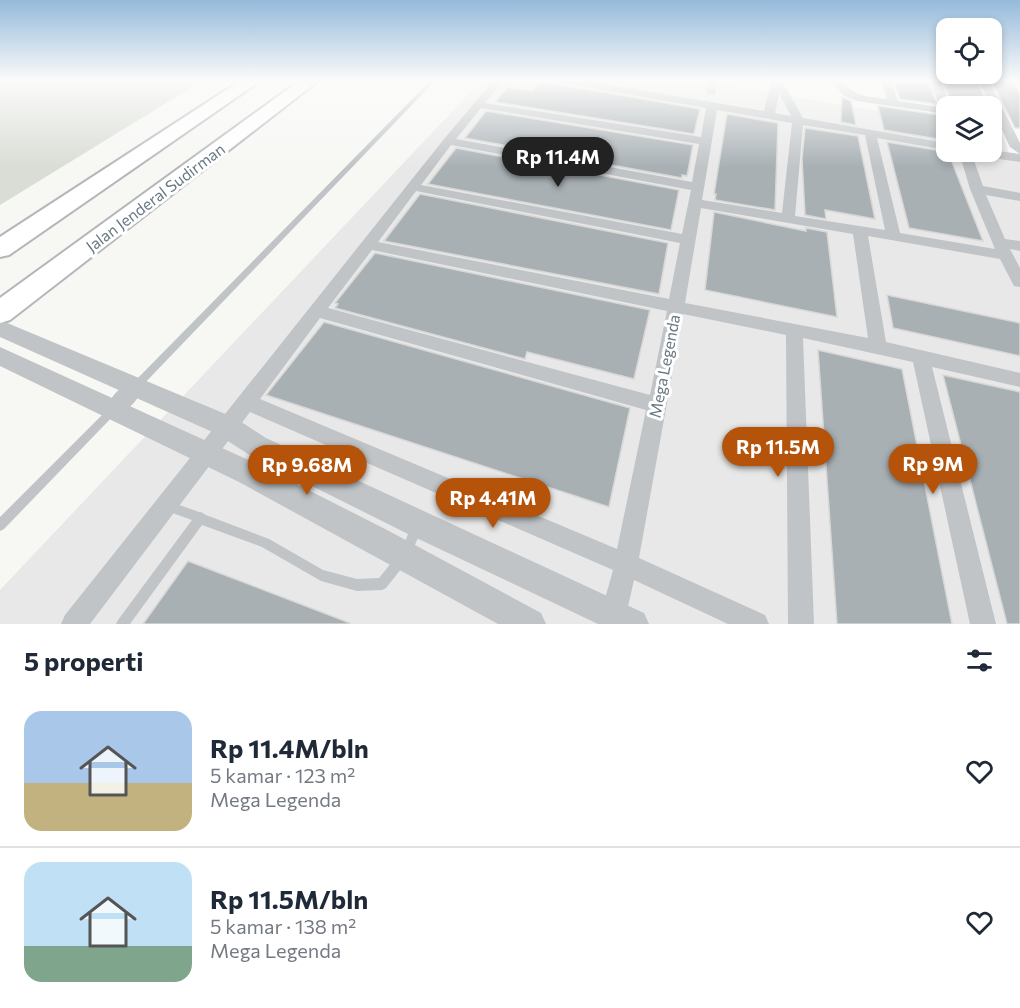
<!DOCTYPE html>
<html lang="id">
<head>
<meta charset="utf-8">
<style>
  :root { --surface:#fff; --page:#f2f2f3; --text:#1f2937; --muted:#747a83; --line:#e0e1e3; --accent:#b45309 }
  body { margin:0; font-family:Commissioner,sans-serif; background:var(--page); color:var(--text); height:100vh; display:flex; flex-direction:column; font-size:22px; white-space:nowrap }
  * { box-sizing:border-box; margin:0 }
  p { font-size:20px; color:var(--muted) }
  .icon { flex:none; width:33px; height:33px; fill:none; stroke:currentColor; stroke-width:2; stroke-linecap:round; stroke-linejoin:round }
  .map { position:relative; height:624px; overflow:hidden }
  .side { display:flex; flex-direction:column; background:var(--surface); flex:1 }
  .side>* { flex:none }
  .controls { position:absolute; left:936px; top:18px; display:grid; gap:12px }
  .controls a { display:grid; place-items:center; width:66px; height:66px; border-radius:12px; background:var(--surface); box-shadow:0 3px 9px #0003; font-size:30px }
  .price { position:absolute; translate:-50% -51px; padding:0 14px; border-radius:21px; background:var(--accent); color:#fff; font-size:20px; line-height:39px; filter:drop-shadow(0 2px 3px #0008) }
  .price::after { content:''; position:absolute; left:50%; top:36px; width:18px; height:14px; margin-left:-9px; background:inherit; clip-path:polygon(0 0,100% 0,50% 100%) }
  .price.on { background:#222; color:#fff }
  ul { padding:0; list-style:none }
  li { display:flex; align-items:center; gap:18px; height:150px; padding:0 24px }
  li+li { border-top:2px solid var(--line) }
  li span { display:grid; place-items:center; flex:none; width:168px; height:120px; border-radius:18px; color:#555 }
  li>.icon { margin-inline-start:auto }
  span .icon { width:72px; height:72px; fill:#fffc; stroke-width:1 }
  li b { font-size:26px }
  h2 { display:flex; justify-content:space-between; align-items:center; height:72px; padding:0 24px; font-size:26px }
  .map>svg:first-child { display:block }
  .built { fill:#e7e8e7 }
  .green { fill:#d9ddd5 }
  .building { fill:#a8b0b4; stroke:#d8d8d6; stroke-width:1.5 }
  .lines { fill:none; stroke-linecap:round; stroke-linejoin:round }
  .trunk-casing { stroke:#b3b7ba; stroke-width:4 }
  .service { fill:#c0c4c7; fill-rule:evenodd }
  .minor { fill:#c0c4c7; fill-rule:evenodd }
  .tertiary { fill:#c0c4c7; fill-rule:evenodd }
  .trunk { fill:#fff; fill-rule:evenodd }
  .labels { text-anchor:middle; dominant-baseline:central; stroke-width:6; stroke-linejoin:round; paint-order:stroke }
  .street-label { font-size:16px; fill:#687983; stroke:#fff }
</style>
</head>
<body>
<div class="map">
<svg width="1020" height="624" viewBox="0 0 1020 624">
  <rect width="100%" height="100%" fill="#f7f7f4"/>
  <path class="built" d="M481,81H705L946,123V152H992V131L1002,133L1009,153L1020,155V624H0V590Z"/>
  <path class="green" d="M0,81H202L0,205Z"/>
  <g class="building">
    <path d="M893,81H928L937,104L900,99Z"/>
    <path d="M943,81H977L988,106L952,103Z"/>
    <path d="M992,81H1012L1020,94V128H1015Z"/>
    <path d="M540,82L568,86L700,109L694,134L495,102L507,87L533,91Z"/>
    <path d="M842,97L851,101L856,125L841,122Z"/>
    <path d="M878,106L946,116V126L937,124L944,140L884,130Z"/>
    <path d="M486,111L693,145L687,176L682,175V178L465,138Z"/>
    <path d="M727,114L778,123L775,210L715,200L716,194H714Z"/>
    <path d="M805,128L858,136L875,219L825,210L826,219L805,215L802,158Z"/>
    <path d="M887,142L948,152L983,241L909,228Z"/>
    <path d="M456,148L679,190L671,230L428,184Z"/>
    <path d="M420,194L668,243L659,294L384,241Z"/>
    <path d="M714,212L806,231V228L827,232L837,317L705,290Z"/>
    <path d="M375,253L650,310L634,379L527,352L525,359L335,308L338,304L335,303Z"/>
    <path d="M887,295L1020,323V356L893,328Z"/>
    <path d="M324,322L630,408L609,507L266,395Z"/>
    <path d="M818,350L902,369L952,624H837Z"/>
    <path d="M943,375L1020,392V624H1007Z"/>
    <path d="M188,561L350,623L349,624H143Z"/>
  </g>
  <g class="lines">
    <defs>
      <g id="trunk">
        <path d="M240,81H260L9,255L0,257V237Z"/>
        <path d="M299,81H318L10,320L0,323V298Z"/>
      </g>
    </defs>
    <use href="#trunk" class="trunk-casing"/>
    <g class="service">
      <path d="M430,81H435L139,389L136,390L133,389L131,386L133,383Z"/>
      <path d="M114,405L117,406L119,409L117,412L4,529L0,531V517L111,406Z"/>
      <path d="M168,501L199,512H201L206,515L269,539L323,570L357,579L379,578L401,551L413,522L417,520L421,522L423,526L409,559L386,588L382,590L357,591L321,581L262,547L202,525L130,624H116L118,620L192,520L164,510L162,506L164,502Z"/>
    </g>
    <g class="minor">
      <path d="M493,81H503L485,103L701,137L706,108L569,84L564,81H587L764,111L771,81H782L803,118L946,143V150L877,138L900,233L995,249L970,189L959,152H971L983,186L1020,193V201L986,195L1005,239L1020,241V251L1010,249L1020,268V287L1014,286L1000,259L868,236L886,342L1020,373V387L932,367L996,624H970L913,362L803,338L814,624H788L786,335L683,314L639,558L765,615L769,624H728L634,580L624,624H598L613,570L250,412L90,624H61L65,615L444,139ZM779,93L791,116L775,113ZM481,108L699,144L692,182L456,139ZM717,110L792,123L782,213L702,200ZM803,125L865,135L885,230L795,216ZM451,145L691,190L682,234L421,185ZM416,191L680,243L669,299L378,242ZM701,208L853,234L868,338L685,303ZM372,250L667,311L650,395L328,308ZM320,318L646,410L617,549L260,399Z"/>
      <path d="M707,81H717L715,95L706,93Z"/>
      <path d="M832,81H842C856,97 866,96 887,99L881,81H891L898,101L940,107L930,81H940L951,106H946V114L857,101L844,96Z"/>
      <path d="M979,81H989L1020,143V154L1010,147Z"/>
      <path d="M992,150L1020,154V162L979,156L973,152Z"/>
      <path d="M136,378L143,381L145,386C139,399 122,420 107,415L104,409C110,398 124,382 136,378Z"/>
    </g>
    <g class="tertiary">
      <path d="M0,320L235,418L266,438L644,613L649,624H598L408,534L248,454L217,434L0,337Z"/>
      <path d="M0,347L257,464L389,531L541,613L546,624H498L239,482L0,366Z"/>
    </g>
    <use href="#trunk" class="trunk"/>
  </g>
  <linearGradient id="sky" x2="0" y2="1"><stop stop-color="#95badb"/><stop offset="0.48" stop-color="#fbfbfa"/><stop offset="1" stop-color="#fbfbfa" stop-opacity="0"/></linearGradient>
  <rect width="1020" height="168" fill="url(#sky)"/>
  <g class="labels">
    <g class="street-label">
      <text transform="translate(155 197) rotate(-37)">Jalan Jenderal Sudirman</text>
      <text transform="translate(664 366) rotate(-79)">Mega Legenda</text>
    </g>
  </g>
</svg>
<div class="controls">
<a><svg class="icon" aria-label="locate" viewBox="0 0 24 24"><circle cx="12" cy="12" r="6"/><path d="M12 2v4M12 18v4M2 12h4M18 12h4"/></svg></a>
<a><svg class="icon" aria-label="layers" viewBox="0 0 24 24"><path d="M12 4l9 5-9 5-9-5zM3 14l9 5 9-5"/></svg></a>
</div>
<b class="price on" style="left:558px;top:188px">Rp 11.4M</b>
<b class="price" style="left:778px;top:478px">Rp 11.5M</b>
<b class="price" style="left:933px;top:495px">Rp 9M</b>
<b class="price" style="left:307px;top:496px">Rp 9.68M</b>
<b class="price" style="left:493px;top:529px">Rp 4.41M</b>
</div>
<section class="side">
<h2>5 properti<svg class="icon" aria-label="filters" viewBox="0 0 24 24"><path d="M4 7h16M4 17h16"/><circle cx="9" cy="7" r="2"/><circle cx="15" cy="17" r="2"/></svg></h2>
<ul>
<li><span style="background:linear-gradient(#a9c7e8 60%,#c2b280 0)"><svg class="icon" aria-label="home" viewBox="0 0 24 24"><path d="M3 11l9-7 9 7M6 9v11h12V9"/></svg></span><div><b>Rp 11.4M/bln</b><p>5 kamar · 123 m²</p><p>Mega Legenda</p></div><svg class="icon" aria-label="heart" viewBox="0 0 24 24"><path d="M12 20l-8-8c-3-5 5-10 8-4 3-6 11-1 8 4z"/></svg></li>
<li><span style="background:linear-gradient(#bfe0f5 70%,#7fa58c 0)"><svg class="icon" aria-label="home" viewBox="0 0 24 24"><path d="M3 11l9-7 9 7M6 9v11h12V9"/></svg></span><div><b>Rp 11.5M/bln</b><p>5 kamar · 138 m²</p><p>Mega Legenda</p></div><svg class="icon" aria-label="heart" viewBox="0 0 24 24"><path d="M12 20l-8-8c-3-5 5-10 8-4 3-6 11-1 8 4z"/></svg></li>
</ul>
</section>
</body>
</html>
